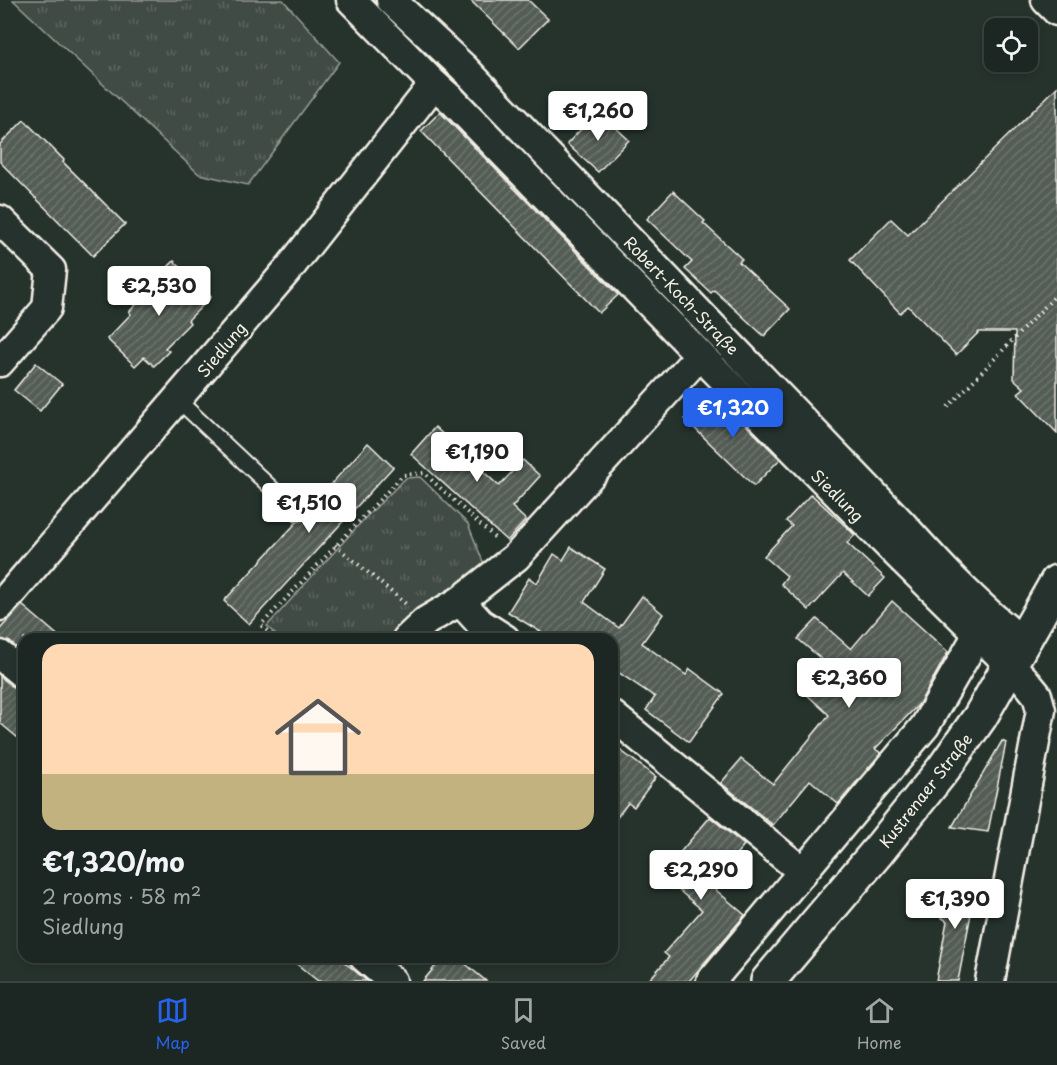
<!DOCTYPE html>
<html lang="en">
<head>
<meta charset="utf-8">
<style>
  :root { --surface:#1c2622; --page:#29322f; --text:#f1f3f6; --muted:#a0a5a5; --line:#3a4340; --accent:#2563eb }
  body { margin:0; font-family:"Playpen Sans",sans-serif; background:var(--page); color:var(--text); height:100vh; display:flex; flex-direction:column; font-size:22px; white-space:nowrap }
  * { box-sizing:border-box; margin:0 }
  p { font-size:20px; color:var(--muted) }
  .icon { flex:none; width:33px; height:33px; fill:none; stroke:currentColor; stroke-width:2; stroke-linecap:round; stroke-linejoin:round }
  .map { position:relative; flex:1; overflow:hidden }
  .details { position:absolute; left:18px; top:633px; width:600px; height:330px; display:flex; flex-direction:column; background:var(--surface); border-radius:18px; box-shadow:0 3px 9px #0003,0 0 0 2px var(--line) }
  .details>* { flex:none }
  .controls { position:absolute; left:984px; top:18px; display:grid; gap:12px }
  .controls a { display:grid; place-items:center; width:54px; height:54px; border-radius:12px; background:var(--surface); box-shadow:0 3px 9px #0003,0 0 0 2px var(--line); font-size:30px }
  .price { position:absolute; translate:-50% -51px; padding:0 14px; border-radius:6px; background:#fff; color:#222; font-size:20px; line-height:39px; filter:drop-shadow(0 2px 3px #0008) }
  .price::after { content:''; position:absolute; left:50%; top:36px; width:18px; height:14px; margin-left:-9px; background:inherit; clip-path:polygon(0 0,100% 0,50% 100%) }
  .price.current { background:var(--accent); color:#fff }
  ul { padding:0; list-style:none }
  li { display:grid; align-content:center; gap:12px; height:318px; padding:0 24px }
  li+li { border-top:2px solid var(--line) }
  li span { display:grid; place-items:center; height:186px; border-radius:18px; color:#555 }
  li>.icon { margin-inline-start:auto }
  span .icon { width:108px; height:108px; fill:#fffc; stroke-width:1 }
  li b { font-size:26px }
  .menu { display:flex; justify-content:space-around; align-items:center; height:84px; border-top:2px solid var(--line); background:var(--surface); font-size:16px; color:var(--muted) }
  .menu a { display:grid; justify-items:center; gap:3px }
  .menu .current { color:var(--accent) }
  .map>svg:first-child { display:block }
  .grass { fill:url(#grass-tufts); stroke:#9a9e96; stroke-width:1.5 }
  .building { fill:url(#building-hatch); stroke:#f4f1e8; stroke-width:1.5 }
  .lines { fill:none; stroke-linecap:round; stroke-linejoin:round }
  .lane-casing { stroke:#f4f1e8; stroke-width:18 }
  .street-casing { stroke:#f4f1e8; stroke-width:33 }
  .secondary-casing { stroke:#f4f1e8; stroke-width:38 }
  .path { stroke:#f4f1e8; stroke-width:4; stroke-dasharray:1.5 4.5; stroke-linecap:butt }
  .lane { stroke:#26332d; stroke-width:14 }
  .street { stroke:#26332d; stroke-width:28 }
  .secondary { stroke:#26332d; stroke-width:33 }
  .labels { text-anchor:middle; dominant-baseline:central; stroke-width:5; stroke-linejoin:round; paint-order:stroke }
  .street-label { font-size:16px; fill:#f4f1e8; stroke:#26332d }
</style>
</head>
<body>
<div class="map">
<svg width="1057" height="981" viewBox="0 0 1057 981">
  <defs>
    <pattern id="grass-tufts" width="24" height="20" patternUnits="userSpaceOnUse" patternTransform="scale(1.5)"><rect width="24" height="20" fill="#414b45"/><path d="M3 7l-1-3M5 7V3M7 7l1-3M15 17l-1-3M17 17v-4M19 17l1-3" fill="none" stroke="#5d6560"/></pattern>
    <pattern id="building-hatch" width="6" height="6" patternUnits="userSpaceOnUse" patternTransform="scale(1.5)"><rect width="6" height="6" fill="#525c55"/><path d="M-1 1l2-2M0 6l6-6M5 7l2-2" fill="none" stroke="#6c746d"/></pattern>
  </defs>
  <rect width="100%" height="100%" fill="#26332d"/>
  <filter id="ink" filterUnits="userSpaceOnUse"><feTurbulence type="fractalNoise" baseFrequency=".0167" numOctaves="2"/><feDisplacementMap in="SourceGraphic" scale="12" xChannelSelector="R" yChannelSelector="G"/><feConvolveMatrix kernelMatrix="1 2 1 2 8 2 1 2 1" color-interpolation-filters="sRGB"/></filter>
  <g filter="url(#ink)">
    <g class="grass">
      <path d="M13,0H283L339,62L248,185L199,174Z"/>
      <path d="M420,477L468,524L485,567L432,601L393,639H280L267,626L366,517L406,478Z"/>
    </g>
    <g class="building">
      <path d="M470,0H528L548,19L519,48Z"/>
      <path d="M1057,87V433L1018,393L1024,388L1014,379L1015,332H979L956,355L908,306L900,313L850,260L891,219L908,235Z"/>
      <path d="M598,111L629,140L598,172L567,144Z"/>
      <path d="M440,112L618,295L599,313L421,131Z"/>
      <path d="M24,120L64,160L63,162L125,224L93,256L0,162V144Z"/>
      <path d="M673,191L705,221L703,223L742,259L739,262L790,309L764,336L714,290L711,293L685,269L692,262L647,219Z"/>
      <path d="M174,261L211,297L188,320L190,323L165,348L169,351L154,366L144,357L135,366L107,339L131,314L129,312L153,287L151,284Z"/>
      <path d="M36,363L62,384L40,411L14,390Z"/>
      <path d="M712,391L780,459L754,486L685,419Z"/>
      <path d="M435,427L499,486L523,460L540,476L512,507L526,520L507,541L411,454Z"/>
      <path d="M368,443L393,467L249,624L224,601L297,522L305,519L307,511Z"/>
      <path d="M811,494L855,535L847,543L885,578L868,596L843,573L809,610L781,584L787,576L764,556L792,526L786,521Z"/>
      <path d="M571,547L605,569L584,602L619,628L642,596L663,614L642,643L686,675L690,669L724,694L689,742L646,710L655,697L612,668V639H552L508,612L529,578L537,583L554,554L563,560Z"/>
      <path d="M892,601L948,652L919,704L875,749L881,753L838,804L810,780L773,825L721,783L741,759L773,784L829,715L803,691L827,664L798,639L817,619L851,649Z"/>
      <path d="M22,605L62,639H24V654L10,642L0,639V629Z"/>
      <path d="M0,676L14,688L24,691V743L0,723Z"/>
      <path d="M1002,741L1006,743L988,832L952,827Z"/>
      <path d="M612,744L656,777L634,807L628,803L612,824Z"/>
      <path d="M710,817L744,845L710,885L745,915L689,981H648L669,957L664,953L702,910L661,875Z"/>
      <path d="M949,882L976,888L958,981H936L947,921L942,918Z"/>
      <path d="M288,957H338L367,981H318Z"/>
      <path d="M443,957H457L486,981H423Z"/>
    </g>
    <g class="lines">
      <defs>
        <path id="lane" d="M178,400L298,513"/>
        <g id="street">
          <path d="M351,0L434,84L453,101L700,355L894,551L1024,679L1037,695L1041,710L990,981"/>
          <path d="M391,0L463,67L902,524C941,568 977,606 1023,642"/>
          <path d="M1046,0L1057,11"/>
          <path d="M0,220L51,270L47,308L0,362"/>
          <path d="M0,606L291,266L434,84"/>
          <path d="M407,639L426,621L460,601"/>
          <path d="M505,639L480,623L460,601L516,557L700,355"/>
          <path d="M0,655L24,675"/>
          <path d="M612,715L803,872"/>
          <path d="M364,957L392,981"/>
          <path d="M711,981L925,726L986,620"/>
        </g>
        <path id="secondary" d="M768,981L878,851L944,768L980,717L1057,582"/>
      </defs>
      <use href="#lane" class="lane-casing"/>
      <use href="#street" class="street-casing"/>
      <use href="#secondary" class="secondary-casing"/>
      <g class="path">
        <path d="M948,407L1057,294"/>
        <path d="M335,545L406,604"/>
        <path d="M276,639L261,625L403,475L424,473L495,538"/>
      </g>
      <use href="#lane" class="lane"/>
      <use href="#street" class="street"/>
      <use href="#secondary" class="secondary"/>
    </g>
  </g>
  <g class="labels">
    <g class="street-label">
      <text transform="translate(682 295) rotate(46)">Robert-Koch-Straße</text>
      <text transform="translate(221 349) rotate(-50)">Siedlung</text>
      <text transform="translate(838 495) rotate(45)">Siedlung</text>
      <text transform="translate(925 790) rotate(-52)">Kustrenaer Straße</text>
    </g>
  </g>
</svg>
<div class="controls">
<a><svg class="icon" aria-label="locate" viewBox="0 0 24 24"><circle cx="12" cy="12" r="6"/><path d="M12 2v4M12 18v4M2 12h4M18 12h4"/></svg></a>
</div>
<b class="price" style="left:598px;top:142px">€1,260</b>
<b class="price" style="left:159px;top:317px">€2,530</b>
<b class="price current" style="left:733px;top:439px">€1,320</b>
<b class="price" style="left:477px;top:483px">€1,190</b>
<b class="price" style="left:309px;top:534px">€1,510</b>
<b class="price" style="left:849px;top:709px">€2,360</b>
<b class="price" style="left:701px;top:901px">€2,290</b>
<b class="price" style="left:955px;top:930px">€1,390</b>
<section class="details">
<ul>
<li><span style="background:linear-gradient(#ffd9b3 70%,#c2b280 0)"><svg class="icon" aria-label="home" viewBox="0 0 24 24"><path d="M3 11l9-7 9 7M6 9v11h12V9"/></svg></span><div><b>€1,320/mo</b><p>2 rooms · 58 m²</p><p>Siedlung</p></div></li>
</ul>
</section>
</div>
<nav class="menu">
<a class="current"><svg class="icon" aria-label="map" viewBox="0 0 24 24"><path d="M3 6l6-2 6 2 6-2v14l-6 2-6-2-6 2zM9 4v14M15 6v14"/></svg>Map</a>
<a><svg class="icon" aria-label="saved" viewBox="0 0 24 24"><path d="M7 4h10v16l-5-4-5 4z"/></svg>Saved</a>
<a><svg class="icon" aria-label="home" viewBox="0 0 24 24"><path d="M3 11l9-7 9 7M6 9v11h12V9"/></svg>Home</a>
</nav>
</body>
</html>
